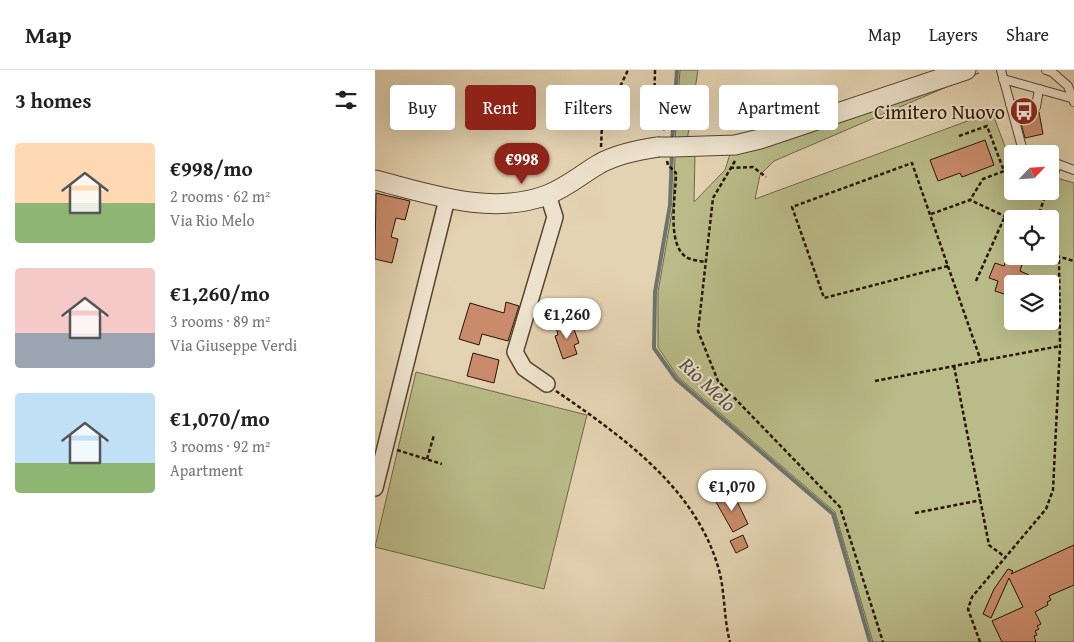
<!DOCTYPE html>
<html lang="en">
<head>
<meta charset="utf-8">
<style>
  :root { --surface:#fff; --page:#f6f6f6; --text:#222; --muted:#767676; --line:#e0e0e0; --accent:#8f2418 }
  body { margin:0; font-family:"Gentium Book Plus",serif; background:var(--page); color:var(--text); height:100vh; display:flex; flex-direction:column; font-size:19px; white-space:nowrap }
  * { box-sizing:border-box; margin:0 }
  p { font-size:16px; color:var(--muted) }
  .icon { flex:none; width:28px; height:28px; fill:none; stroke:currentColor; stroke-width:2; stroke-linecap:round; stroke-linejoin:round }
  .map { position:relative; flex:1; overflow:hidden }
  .panel { display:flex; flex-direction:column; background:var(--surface); width:375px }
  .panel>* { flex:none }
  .banner { position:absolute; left:15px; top:15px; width:475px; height:45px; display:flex; gap:10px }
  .needle { width:32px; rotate:65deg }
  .fabs { position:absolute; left:629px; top:75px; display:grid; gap:10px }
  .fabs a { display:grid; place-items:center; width:55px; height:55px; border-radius:5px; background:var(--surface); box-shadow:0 5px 20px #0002; font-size:25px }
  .price { position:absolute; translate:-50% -42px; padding:0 11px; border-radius:18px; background:#fff; color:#222; font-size:16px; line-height:32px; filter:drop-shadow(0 1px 2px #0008) }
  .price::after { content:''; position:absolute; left:50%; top:30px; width:15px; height:11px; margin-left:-8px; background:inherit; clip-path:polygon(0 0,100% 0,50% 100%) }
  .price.selected { background:var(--accent); color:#fff }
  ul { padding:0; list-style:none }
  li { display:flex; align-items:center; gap:15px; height:125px; padding:0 15px }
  li span { display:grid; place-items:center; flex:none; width:140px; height:100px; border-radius:5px; color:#555 }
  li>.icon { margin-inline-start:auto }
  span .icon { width:60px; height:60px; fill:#fffc; stroke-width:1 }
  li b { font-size:21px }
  h2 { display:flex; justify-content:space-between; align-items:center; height:60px; padding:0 15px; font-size:21px }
  .tag { padding:0 18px; border-radius:5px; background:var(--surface); box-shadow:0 5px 20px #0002; font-size:18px; line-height:45px }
  .tag.selected { background:var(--accent); color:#fff }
  header { display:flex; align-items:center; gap:30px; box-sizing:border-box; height:70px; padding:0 25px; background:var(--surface); border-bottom:1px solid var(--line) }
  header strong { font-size:24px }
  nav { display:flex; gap:28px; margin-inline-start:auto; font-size:18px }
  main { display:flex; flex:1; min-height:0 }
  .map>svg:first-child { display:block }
  .green { fill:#b9bb88; stroke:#706844; fill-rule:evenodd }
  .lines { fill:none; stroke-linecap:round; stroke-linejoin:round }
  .stream { stroke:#6c756e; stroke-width:4 }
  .building { fill:#c98b6b; stroke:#281401 }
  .service-casing { stroke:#57442d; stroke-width:10 }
  .minor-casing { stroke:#57442d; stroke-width:18 }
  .tertiary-casing { stroke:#57442d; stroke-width:21 }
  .path { stroke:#281401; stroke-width:2.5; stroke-dasharray:4 2.5; stroke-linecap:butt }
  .service { stroke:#ede2cd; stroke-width:8 }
  .minor { stroke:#ede2cd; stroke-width:15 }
  .tertiary { stroke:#ede2cd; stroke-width:19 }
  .tertiary-bridge-casing { stroke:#57442d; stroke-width:21; stroke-linecap:butt }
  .tertiary-bridge { stroke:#ede2cd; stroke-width:19 }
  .labels { text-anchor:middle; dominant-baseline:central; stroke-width:4; stroke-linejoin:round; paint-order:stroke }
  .poi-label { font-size:20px; fill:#281401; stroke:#ede2cd; text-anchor:end }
  .water-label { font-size:21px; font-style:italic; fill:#504c41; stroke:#ede2cd }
</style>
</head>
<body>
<header>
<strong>Map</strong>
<nav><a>Map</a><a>Layers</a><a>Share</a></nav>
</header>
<main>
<section class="panel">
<h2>3 homes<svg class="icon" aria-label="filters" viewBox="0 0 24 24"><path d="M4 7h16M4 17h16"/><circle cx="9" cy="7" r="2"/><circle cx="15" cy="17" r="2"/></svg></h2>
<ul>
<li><span style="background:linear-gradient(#ffd9b3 60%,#8fb573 0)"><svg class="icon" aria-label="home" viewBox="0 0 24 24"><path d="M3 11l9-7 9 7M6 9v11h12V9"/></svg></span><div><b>€998/mo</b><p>2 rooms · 62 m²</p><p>Via Rio Melo</p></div></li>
<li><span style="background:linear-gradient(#f6c9c9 65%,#9aa5b1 0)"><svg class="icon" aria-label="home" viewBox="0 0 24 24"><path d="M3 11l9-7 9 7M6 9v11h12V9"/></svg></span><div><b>€1,260/mo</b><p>3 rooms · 89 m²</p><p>Via Giuseppe Verdi</p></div></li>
<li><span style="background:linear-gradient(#bfe0f5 70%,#8fb573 0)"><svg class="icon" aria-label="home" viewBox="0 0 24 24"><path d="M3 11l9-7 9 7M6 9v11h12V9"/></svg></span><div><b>€1,070/mo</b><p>3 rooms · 92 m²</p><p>Apartment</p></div></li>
</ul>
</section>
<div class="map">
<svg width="699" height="572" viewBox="0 0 699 572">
  <rect width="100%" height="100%" fill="#e4d3b2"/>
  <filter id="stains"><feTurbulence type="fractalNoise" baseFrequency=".004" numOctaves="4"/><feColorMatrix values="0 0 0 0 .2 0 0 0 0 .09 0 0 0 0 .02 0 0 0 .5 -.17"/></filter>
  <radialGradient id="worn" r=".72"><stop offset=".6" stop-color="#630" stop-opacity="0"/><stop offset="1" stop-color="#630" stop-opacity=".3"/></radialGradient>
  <g class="green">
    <path d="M305,0H323L312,71H300Z"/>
    <path d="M604,3L399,91L385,105L380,129L617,42L637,95L638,121H675V106L699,113V572H498L460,442L303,307L283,277V222L298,136L300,85H320L319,132L350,100L355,84L394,75ZM638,149H675V186H638ZM638,214H675V251H638Z"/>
    <path d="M41,302L212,345L169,519L0,477Z"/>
  </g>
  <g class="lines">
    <g class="stream">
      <path d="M297,73L302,0"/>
      <path d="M297,82L295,135L280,222L279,278L301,309L458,444L495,572"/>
    </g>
  </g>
  <g class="building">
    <path d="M664,42L668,64L650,68L644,46Z"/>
    <path d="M610,70L619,95L587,107L585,103L563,111L555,90Z"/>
    <path d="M1,123L35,131L30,150L21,148L16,167L23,169L17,193L0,189Z"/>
    <path d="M632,187L648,192L645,201L654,205L650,214H638L635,226L620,221L623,211L614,208L620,193L629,196Z"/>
    <path d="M131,232L144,236L133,271L107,264L104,275L84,269L95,233L129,243Z"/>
    <path d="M196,251L204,273L199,275L202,284L188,289L180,266L183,265L181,257Z"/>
    <path d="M98,283L124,290L119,313L92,306Z"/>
    <path d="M358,423L373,454L358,462L341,432Z"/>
    <path d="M368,465L373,477L361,483L355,471Z"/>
    <path d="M699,475V515L674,526L676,530L672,532L673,535L660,542L666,554L662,556L664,559L660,561L662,565L659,566L661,572H627L617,551L648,537L634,508L616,548L608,544L619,519L633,499L638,501L636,504Z"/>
  </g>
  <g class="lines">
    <defs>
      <g id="service">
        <path d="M626,0L648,81L654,84"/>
        <path d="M671,0L677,2L693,16L699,32"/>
        <path d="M628,9L696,28"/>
        <path d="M635,34L661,37L664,19"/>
        <path d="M675,91L699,100"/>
        <path d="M678,107L682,94"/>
      </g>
      <g id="minor">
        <path d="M172,314L149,298L140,282L180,147L173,125"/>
        <path d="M0,418L72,129"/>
      </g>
      <g id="tertiary">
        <path d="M298,77L360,75L385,69L591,0"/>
        <path d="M0,110C55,124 116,146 172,125C191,118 207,104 224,94C242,84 262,80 283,77"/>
      </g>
    </defs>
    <use href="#service" class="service-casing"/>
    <use href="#minor" class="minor-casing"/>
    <use href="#tertiary" class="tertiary-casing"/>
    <g class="path">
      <path d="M280,0L279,37L290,61"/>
      <path d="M584,66L612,56L629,101L608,109L595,130"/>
      <path d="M226,77L227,55L253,0"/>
      <path d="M292,91L293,95L301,103C301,125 291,173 311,187C316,190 325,191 330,192"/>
      <path d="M360,91L338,128L323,261L343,311L465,437L508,572"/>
      <path d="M355,98L378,97L391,107"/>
      <path d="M556,144L595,130L638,150"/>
      <path d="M662,149L672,121"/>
      <path d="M675,184L699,191"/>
      <path d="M573,196L449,228L417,137L537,93L606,291"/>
      <path d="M601,211L630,146"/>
      <path d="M579,296L614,475L630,487"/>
      <path d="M500,311L685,276"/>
      <path d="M181,321C248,367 324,420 345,504C350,526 349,550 355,572"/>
      <path d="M22,380L67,394"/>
      <path d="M52,389L59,365"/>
      <path d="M540,443L606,430"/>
      <path d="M605,572L593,539L597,527L671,439L678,420L685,276L684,188"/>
    </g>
    <use href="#service" class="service"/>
    <use href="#minor" class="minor"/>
    <use href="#tertiary" class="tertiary"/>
    <defs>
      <path id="tertiary-bridge" d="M283,77H298"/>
    </defs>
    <use href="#tertiary-bridge" class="tertiary-bridge-casing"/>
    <use href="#tertiary-bridge" class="tertiary-bridge"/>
  </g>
  <defs>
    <symbol id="bus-disc" viewBox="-11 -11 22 22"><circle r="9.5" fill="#8f2418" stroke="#ede2cd"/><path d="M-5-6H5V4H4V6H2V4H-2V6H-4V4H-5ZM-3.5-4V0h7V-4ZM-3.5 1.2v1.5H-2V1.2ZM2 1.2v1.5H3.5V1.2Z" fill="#fff"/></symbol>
  </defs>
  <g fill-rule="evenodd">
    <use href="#bus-disc" x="633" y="25" width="32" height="32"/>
  </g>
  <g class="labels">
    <g class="poi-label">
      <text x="630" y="41">Cimitero Nuovo</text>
    </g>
    <g class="water-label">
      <text transform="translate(333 314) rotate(43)">Rio Melo</text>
    </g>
  </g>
  <rect width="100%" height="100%" filter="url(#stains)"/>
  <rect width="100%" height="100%" fill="url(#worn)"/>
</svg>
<div class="fabs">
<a><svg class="needle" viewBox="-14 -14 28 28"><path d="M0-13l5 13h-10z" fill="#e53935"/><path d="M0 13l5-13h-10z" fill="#767676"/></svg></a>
<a><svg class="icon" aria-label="locate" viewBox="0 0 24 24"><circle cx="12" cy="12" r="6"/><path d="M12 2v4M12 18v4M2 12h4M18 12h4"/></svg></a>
<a><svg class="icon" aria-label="layers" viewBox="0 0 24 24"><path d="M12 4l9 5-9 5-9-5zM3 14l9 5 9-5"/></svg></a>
</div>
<b class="price selected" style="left:147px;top:115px">€998</b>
<b class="price" style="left:192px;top:270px">€1,260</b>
<b class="price" style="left:357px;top:442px">€1,070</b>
<div class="banner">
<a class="tag">Buy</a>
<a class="tag selected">Rent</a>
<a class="tag">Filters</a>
<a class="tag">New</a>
<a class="tag">Apartment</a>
</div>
</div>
</main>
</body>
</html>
